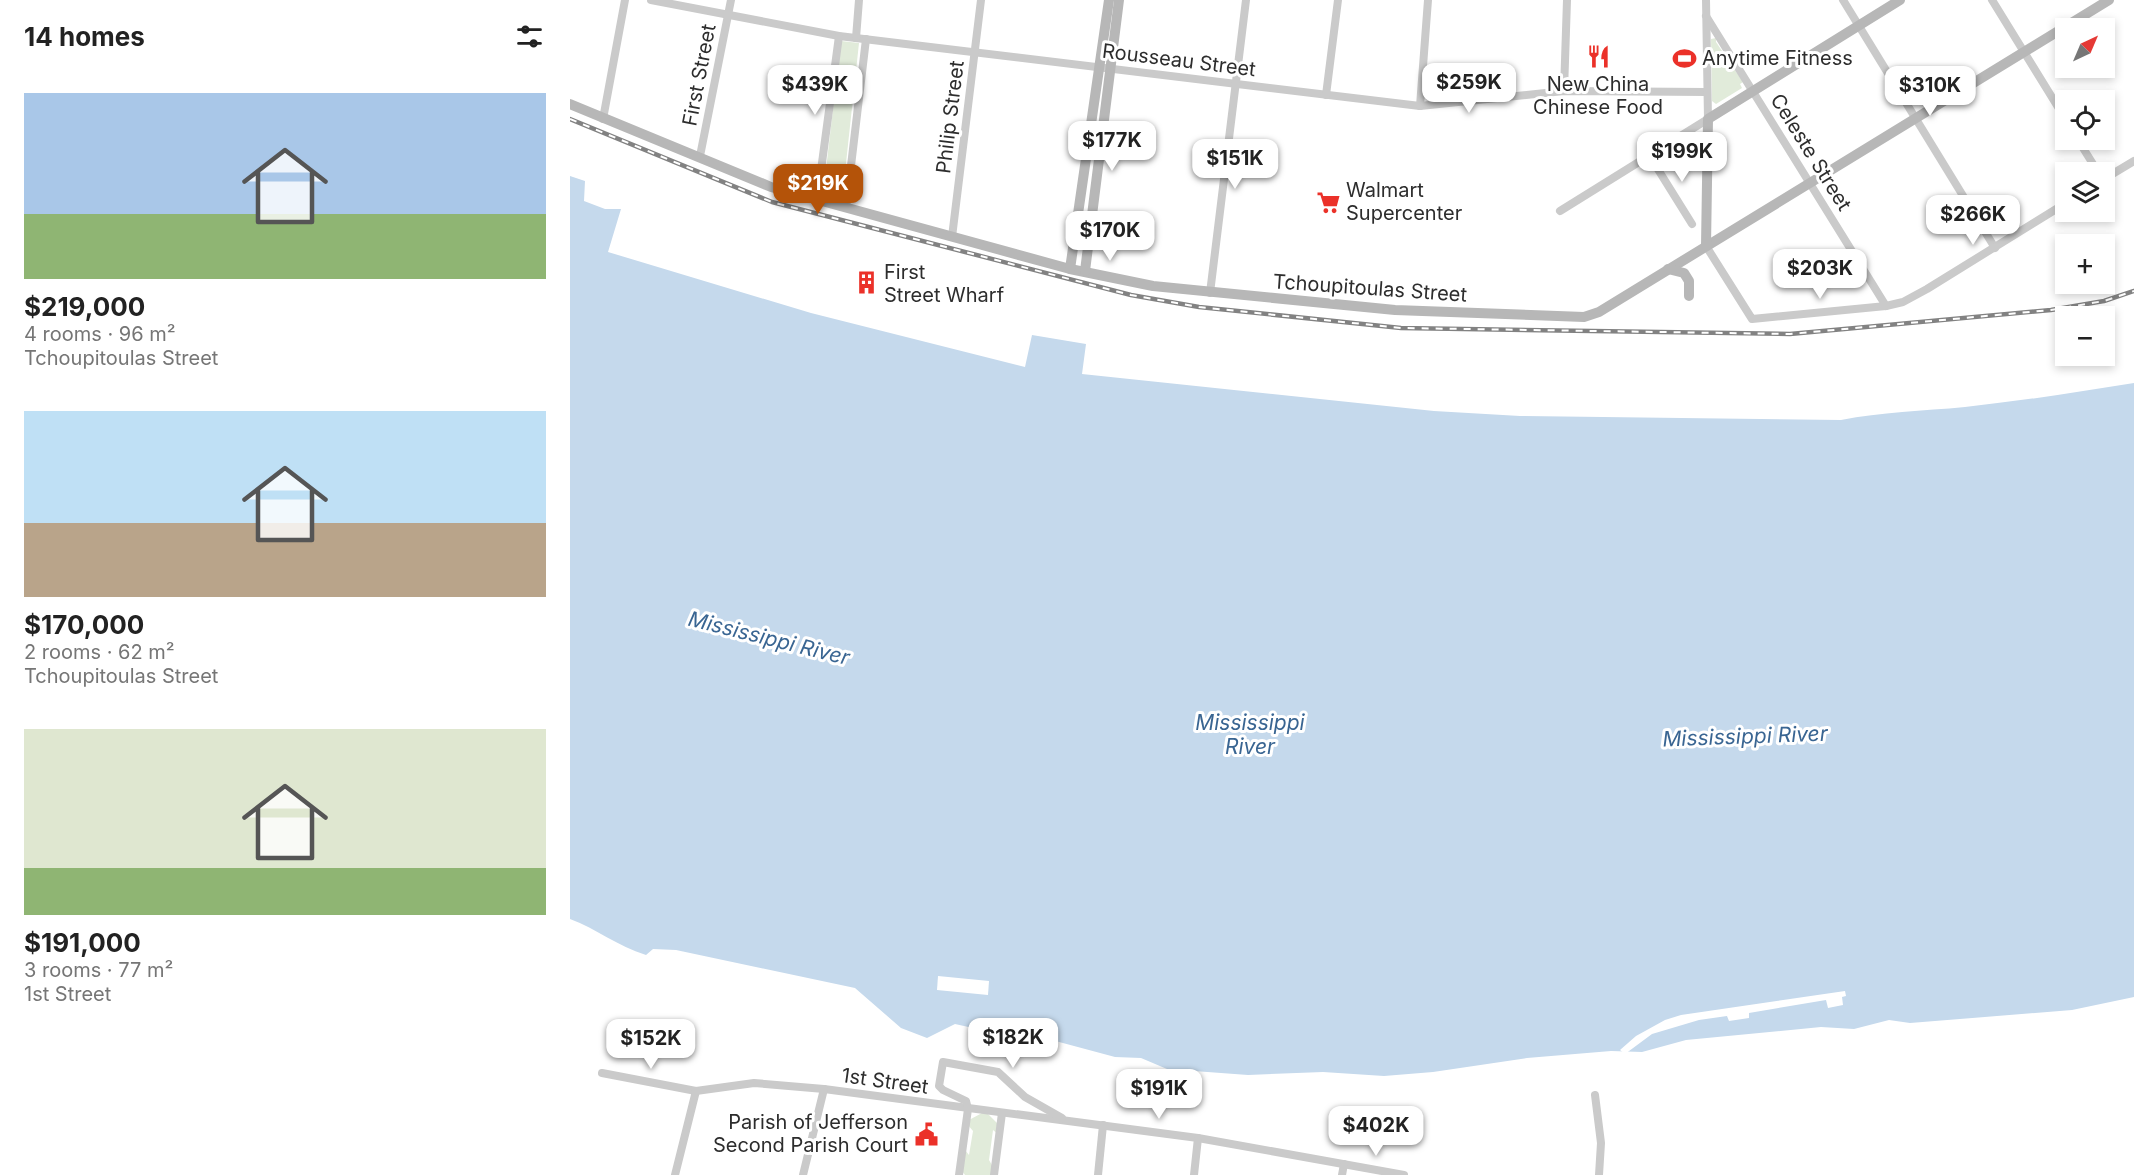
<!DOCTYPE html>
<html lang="en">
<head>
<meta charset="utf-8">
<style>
  :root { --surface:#fff; --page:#f2f2f2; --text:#222; --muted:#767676; --accent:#b45309 }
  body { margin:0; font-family:Inter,sans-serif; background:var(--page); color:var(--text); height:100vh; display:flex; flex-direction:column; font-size:22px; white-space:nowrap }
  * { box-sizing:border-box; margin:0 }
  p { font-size:20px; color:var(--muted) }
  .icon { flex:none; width:33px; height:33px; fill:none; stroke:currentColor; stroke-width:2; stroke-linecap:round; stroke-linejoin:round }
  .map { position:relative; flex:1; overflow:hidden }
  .drawer { display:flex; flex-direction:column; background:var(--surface); width:570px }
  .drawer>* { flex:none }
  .needle { width:39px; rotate:44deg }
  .buttons { position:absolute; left:1485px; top:18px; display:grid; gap:12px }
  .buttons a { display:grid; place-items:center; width:60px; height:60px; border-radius:0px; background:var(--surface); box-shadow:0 3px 9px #0003; font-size:30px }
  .price { position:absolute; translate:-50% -51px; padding:0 14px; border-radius:12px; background:#fff; color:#222; font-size:20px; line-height:39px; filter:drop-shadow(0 2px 3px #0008) }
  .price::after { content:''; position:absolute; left:50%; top:36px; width:18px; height:14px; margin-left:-9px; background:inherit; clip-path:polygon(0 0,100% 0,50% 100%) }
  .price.current { background:var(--accent); color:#fff }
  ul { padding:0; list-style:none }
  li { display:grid; align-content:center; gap:12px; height:318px; padding:0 24px }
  li span { display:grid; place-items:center; height:186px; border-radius:0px; color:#555 }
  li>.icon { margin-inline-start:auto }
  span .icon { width:108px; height:108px; fill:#fffc; stroke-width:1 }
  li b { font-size:26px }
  h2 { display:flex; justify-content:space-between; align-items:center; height:72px; padding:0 24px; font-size:26px }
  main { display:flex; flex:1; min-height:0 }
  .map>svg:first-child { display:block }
  .green { fill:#e1ebda }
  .water { fill:#c5d9ec }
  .pier { fill:#fff }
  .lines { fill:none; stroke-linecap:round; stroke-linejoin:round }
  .street { stroke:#cacaca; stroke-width:8 }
  .secondary { stroke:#b7b7b7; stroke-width:10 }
  .rail-casing { stroke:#828282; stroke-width:4.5 }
  .rail { stroke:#fff; stroke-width:2; stroke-dasharray:7; stroke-linecap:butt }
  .labels { text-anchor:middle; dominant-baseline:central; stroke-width:6; stroke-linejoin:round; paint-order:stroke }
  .poi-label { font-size:20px; fill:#2d2d2d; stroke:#fff; text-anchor:start }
  .street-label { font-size:20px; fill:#2d2d2d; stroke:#fff }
  .water-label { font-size:21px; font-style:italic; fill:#396592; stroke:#fff }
</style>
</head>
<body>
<main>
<section class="drawer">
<h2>14 homes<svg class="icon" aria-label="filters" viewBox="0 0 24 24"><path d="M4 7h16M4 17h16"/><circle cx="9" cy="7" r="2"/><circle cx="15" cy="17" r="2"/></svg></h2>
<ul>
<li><span style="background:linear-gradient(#a9c7e8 65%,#8fb573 0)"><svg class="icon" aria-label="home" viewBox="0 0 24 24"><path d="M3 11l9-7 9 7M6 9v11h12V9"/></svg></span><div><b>$219,000</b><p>4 rooms · 96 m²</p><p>Tchoupitoulas Street</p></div></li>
<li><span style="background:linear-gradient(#bfe0f5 60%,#b9a48a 0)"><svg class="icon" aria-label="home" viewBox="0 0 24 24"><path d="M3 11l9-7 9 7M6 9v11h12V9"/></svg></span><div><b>$170,000</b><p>2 rooms · 62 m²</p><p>Tchoupitoulas Street</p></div></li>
<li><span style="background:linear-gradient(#dfe7d0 75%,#8fb573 0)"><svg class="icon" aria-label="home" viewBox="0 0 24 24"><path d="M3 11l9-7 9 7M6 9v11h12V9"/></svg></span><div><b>$191,000</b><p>3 rooms · 77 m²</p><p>1st Street</p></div></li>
</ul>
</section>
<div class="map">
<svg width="1564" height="1175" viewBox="0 0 1564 1175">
  <rect width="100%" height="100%" fill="#fff"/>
  <g class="green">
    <path d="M1146,38V42L1173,82L1170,84L1172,88L1146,104L1142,101L1141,39Z"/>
    <path d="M271,41L289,43L272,200L253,195Z"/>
    <path d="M412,1113L418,1114L427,1123L428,1134L423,1130L419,1160L423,1167L422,1175H395L392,1171L395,1150L399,1155L403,1131L398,1125L399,1120Z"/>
  </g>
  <path class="water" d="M0,176L15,181L14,201L35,209H51L38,252L241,313L455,367L462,335L516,344L512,374L864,411L950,416L1271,420C1311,412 1353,411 1395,407C1451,401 1508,392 1564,383V997L1502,1010L1340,1023L1319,1020L1284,1029L1251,1027L1116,1040L1072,1052L1041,1051L957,1058L863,1072L814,1076L753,1072L678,1075L597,1069L571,1058L545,1057L478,1039L430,1034L385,1024L357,1038L331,1028L285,988L106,950L83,949L76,955C47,946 27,929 0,919Z"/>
  <g class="pier">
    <path d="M368,976L419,981L418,995L367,990Z"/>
    <path d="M1275,991L1276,996L1272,997L1273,1005L1258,1008L1256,1000L1179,1013V1018L1159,1021L1157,1016L1129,1020L1082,1034L1055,1054L1050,1050L1066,1036L1095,1020L1111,1015Z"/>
  </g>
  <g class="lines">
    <g class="street">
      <path d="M81,0L269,36L850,106L994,91L1137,92"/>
      <path d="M1273,0L1425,248"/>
      <path d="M1422,0L1496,120"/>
      <path d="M1136,16L1316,306"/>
      <path d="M286,38L289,0"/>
      <path d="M994,91L997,0"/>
      <path d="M756,95L768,0"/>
      <path d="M850,106L858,0"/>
      <path d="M33,119L55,0"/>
      <path d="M1508,140L1528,172"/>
      <path d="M1079,155L1122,224"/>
      <path d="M130,156L161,0"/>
      <path d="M1534,179L1564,161"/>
      <path d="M247,200L269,36"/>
      <path d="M276,208L296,39"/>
      <path d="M990,211L1138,119L1136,0"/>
      <path d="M382,237L411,0"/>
      <path d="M1136,246L1182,319L1316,306L1333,302L1357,289L1496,203"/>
      <path d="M640,293L676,0"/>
      <path d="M32,1073L126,1091L184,1083L254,1089L628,1138L834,1175"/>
      <path d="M1025,1095L1031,1143L1029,1175"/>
      <path d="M105,1175L126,1091"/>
      <path d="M233,1175L254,1089"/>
      <path d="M389,1175L398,1109L396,1101L373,1090L369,1086L373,1062L428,1072L455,1097L492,1118"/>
      <path d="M424,1175L432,1113"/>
      <path d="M528,1175L533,1125"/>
      <path d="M624,1175L628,1138"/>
      <path d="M772,1175L774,1164"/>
    </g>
    <g class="secondary">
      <path d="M0,104L201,187L500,269L583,286L825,310L1014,317L1029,312L1539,0"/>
      <path d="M1136,246L1138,119L1330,0"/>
      <path d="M500,269L539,0"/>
      <path d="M1098,269L1114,273L1119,281V296"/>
      <path d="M515,271L549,0"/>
    </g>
    <defs>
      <path id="rail" d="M0,119L202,202L561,295L629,307L831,328L1220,334L1481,310L1534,301L1564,291"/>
    </defs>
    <use href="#rail" class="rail-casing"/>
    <use href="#rail" class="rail"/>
  </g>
  <defs>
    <symbol id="restaurant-bare" viewBox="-9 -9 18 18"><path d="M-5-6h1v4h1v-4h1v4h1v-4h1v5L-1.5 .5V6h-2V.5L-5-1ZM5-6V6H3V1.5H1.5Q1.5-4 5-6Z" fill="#eb3129" stroke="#fff" stroke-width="2.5" paint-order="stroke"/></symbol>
    <symbol id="stadium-bare" viewBox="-9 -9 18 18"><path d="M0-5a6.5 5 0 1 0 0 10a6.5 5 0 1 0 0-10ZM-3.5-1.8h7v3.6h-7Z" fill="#eb3129" stroke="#fff" stroke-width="2.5" paint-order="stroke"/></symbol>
    <symbol id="supermarket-bare" viewBox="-9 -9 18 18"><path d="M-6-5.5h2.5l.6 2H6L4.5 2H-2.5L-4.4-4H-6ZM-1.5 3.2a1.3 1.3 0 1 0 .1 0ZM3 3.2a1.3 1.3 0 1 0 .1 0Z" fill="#eb3129" stroke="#fff" stroke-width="2.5" paint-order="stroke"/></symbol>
    <symbol id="building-bare" viewBox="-9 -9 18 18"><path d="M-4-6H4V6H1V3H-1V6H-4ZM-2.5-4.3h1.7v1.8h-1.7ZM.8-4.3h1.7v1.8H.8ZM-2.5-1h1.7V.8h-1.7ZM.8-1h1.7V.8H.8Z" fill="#eb3129" stroke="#fff" stroke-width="2.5" paint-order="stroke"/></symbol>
    <symbol id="civic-bare" viewBox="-9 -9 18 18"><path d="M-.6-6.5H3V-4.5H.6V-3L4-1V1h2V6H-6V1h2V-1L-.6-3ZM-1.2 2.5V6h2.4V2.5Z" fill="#eb3129" stroke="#fff" stroke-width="2.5" paint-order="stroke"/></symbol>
  </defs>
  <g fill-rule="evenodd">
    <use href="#restaurant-bare" x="1012" y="40" width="33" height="33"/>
    <use href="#stadium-bare" x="1098" y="42" width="33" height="33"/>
    <use href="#supermarket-bare" x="742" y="186" width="33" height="33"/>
    <use href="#building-bare" x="280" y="266" width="33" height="33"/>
    <use href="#civic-bare" x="340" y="1118" width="33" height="33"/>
  </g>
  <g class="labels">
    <g class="poi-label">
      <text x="1132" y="58">Anytime Fitness</text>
      <text x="1028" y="84" text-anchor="middle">New China<tspan x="1028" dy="23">Chinese Food</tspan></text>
      <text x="776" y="190">Walmart<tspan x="776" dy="23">Supercenter</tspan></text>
      <text x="314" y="272">First<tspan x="314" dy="23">Street Wharf</tspan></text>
      <text x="338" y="1122" text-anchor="end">Parish of Jefferson<tspan x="338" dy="23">Second Parish Court</tspan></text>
    </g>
    <g class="street-label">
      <text transform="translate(609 60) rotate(7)">Rousseau Street</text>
      <text transform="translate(129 75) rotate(-79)">First Street</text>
      <text transform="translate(380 117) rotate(-83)">Philip Street</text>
      <text transform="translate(1241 152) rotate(58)">Celeste Street</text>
      <text transform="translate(800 288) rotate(4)">Tchoupitoulas Street</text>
      <text transform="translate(315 1081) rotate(8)">1st Street</text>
    </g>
    <g class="water-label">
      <text transform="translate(199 638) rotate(14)">Mississippi River</text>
      <text x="680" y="722">Mississippi<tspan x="680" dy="24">River</tspan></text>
      <text transform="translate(1175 736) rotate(-2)">Mississippi River</text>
    </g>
  </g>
</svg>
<div class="buttons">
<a><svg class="needle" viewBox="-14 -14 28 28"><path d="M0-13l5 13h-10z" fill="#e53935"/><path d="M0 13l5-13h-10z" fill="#767676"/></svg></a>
<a><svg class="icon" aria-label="locate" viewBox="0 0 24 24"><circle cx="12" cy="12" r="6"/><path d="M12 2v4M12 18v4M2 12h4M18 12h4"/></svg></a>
<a><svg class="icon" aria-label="layers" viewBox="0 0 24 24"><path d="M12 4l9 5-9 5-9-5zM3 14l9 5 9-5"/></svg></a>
<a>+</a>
<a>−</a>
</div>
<b class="price" style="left:899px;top:114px">$259K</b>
<b class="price" style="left:245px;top:116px">$439K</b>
<b class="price" style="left:1360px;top:117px">$310K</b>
<b class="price" style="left:542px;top:172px">$177K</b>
<b class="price" style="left:1112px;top:183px">$199K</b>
<b class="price" style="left:665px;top:190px">$151K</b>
<b class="price current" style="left:248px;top:215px">$219K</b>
<b class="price" style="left:1403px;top:246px">$266K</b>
<b class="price" style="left:540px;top:262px">$170K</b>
<b class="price" style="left:1250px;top:300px">$203K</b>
<b class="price" style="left:443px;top:1069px">$182K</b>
<b class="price" style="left:81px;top:1070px">$152K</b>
<b class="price" style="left:589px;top:1120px">$191K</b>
<b class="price" style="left:806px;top:1157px">$402K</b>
</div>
</main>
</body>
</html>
